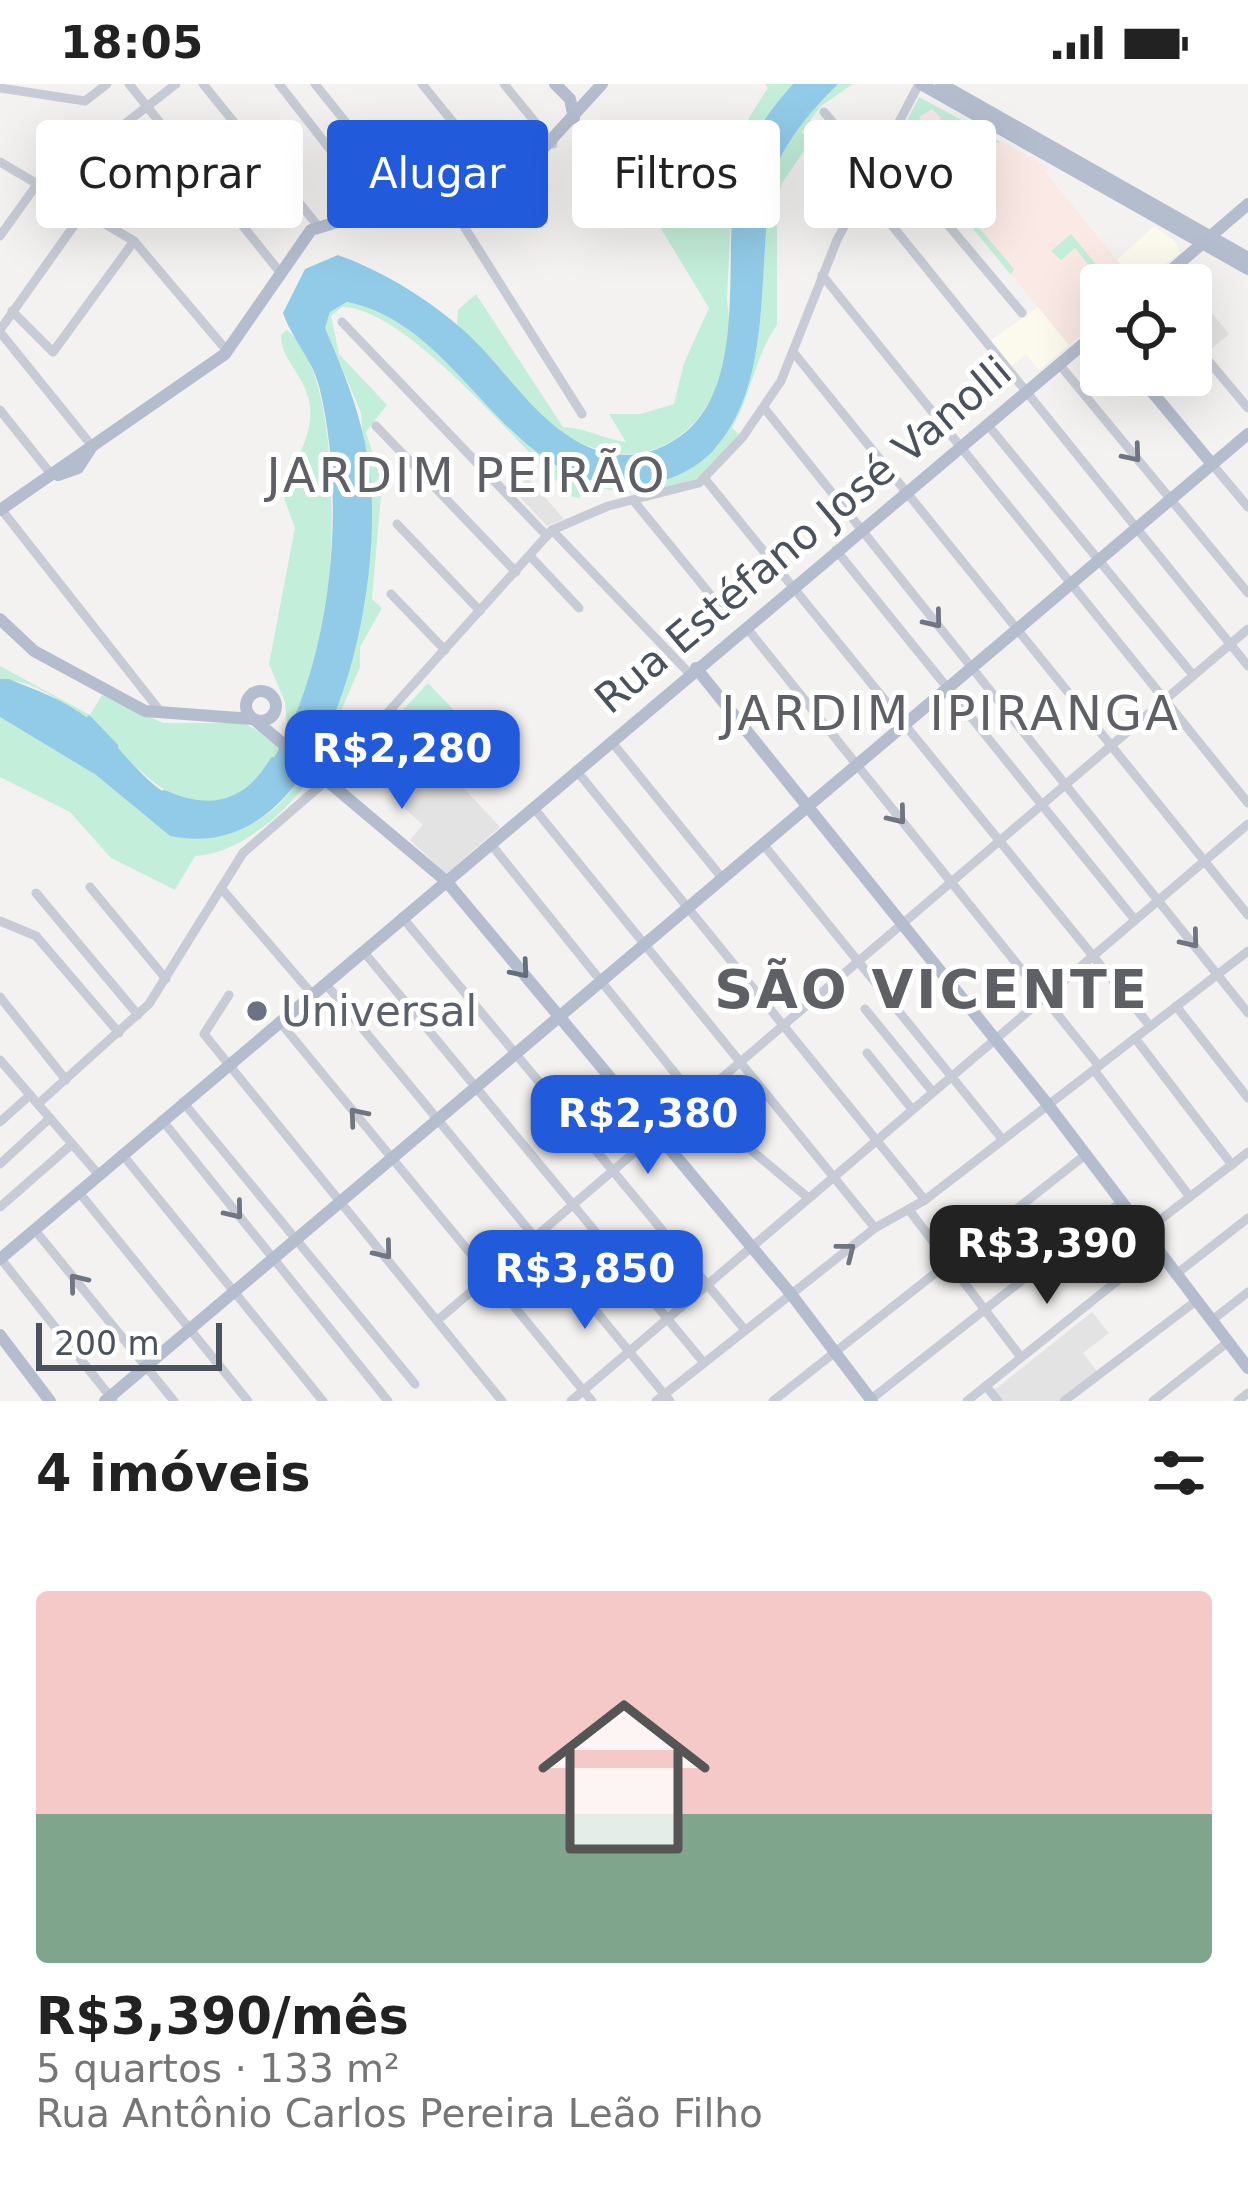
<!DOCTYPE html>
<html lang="pt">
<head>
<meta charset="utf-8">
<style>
  :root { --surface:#fff; --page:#f6f6f6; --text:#222; --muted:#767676; --line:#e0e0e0; --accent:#225adc }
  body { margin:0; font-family:"DejaVu Sans",sans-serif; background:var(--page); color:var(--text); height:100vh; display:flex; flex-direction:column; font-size:45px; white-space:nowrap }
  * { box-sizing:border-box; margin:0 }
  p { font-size:39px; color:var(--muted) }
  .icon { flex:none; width:66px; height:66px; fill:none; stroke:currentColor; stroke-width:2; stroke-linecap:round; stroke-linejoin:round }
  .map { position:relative; height:1317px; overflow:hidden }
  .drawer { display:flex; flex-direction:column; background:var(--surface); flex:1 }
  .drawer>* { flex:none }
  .guide { position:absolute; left:36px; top:36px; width:1176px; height:108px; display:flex; gap:24px }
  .buttons { position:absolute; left:1080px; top:180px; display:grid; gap:24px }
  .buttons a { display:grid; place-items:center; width:132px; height:132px; border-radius:12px; background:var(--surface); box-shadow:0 12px 48px #0002; font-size:60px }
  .scale { position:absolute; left:36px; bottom:30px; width:186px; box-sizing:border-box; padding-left:12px; border:6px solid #4a525e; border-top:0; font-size:33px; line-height:42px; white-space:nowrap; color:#4a525e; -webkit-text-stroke:9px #fff; paint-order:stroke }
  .price { position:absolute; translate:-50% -102px; padding:0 27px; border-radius:24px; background:var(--accent); color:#fff; font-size:39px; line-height:78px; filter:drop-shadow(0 3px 6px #0008) }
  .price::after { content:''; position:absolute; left:50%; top:72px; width:36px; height:27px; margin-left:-18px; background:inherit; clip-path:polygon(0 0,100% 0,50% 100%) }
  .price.on { background:#222; color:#fff }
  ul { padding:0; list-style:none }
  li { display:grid; align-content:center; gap:24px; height:636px; padding:0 36px }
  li+li { border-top:3px solid var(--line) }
  li span { display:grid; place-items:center; height:372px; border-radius:12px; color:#555 }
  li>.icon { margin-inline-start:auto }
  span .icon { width:216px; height:216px; fill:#fffc; stroke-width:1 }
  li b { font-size:51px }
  h2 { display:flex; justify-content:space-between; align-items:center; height:144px; padding:0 36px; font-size:51px }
  .chip { padding:0 42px; border-radius:12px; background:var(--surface); box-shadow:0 12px 48px #0002; font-size:42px; line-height:108px }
  .chip.on { background:var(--accent); color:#fff }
  .status { display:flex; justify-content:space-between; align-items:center; height:84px; padding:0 60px; background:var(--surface); direction:ltr }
  .status svg { height:33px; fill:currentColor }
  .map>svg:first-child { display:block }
  .commercial { fill:#fcf9ed }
  .education { fill:#e4e3e3 }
  .medical { fill:#fae9e4 }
  .green { fill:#c3eed9 }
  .water { fill:#92cbe8 }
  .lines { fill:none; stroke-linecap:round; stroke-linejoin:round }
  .canal { stroke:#92cbe8; stroke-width:6 }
  .minor { stroke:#c6cbd5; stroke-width:9 }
  .major { stroke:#b3bdce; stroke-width:12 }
  .oneway { stroke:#6f7682 }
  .oneway2 { stroke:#646d7a }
  .worship-dot { fill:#6b7280; stroke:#fff; stroke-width:4.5 }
  .labels { text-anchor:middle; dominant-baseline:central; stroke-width:10; stroke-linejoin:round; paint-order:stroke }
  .street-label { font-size:42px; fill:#4a525e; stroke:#fff }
  .worship-label { font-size:42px; fill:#5b616d; stroke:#fff; text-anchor:start }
  .quarter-label { font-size:48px; letter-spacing:3px; fill:#5e6066; stroke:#fff }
  .district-label { font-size:54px; font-weight:bold; letter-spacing:3px; fill:#5e6066; stroke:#fff }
</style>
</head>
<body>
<div class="status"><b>18:05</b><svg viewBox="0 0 49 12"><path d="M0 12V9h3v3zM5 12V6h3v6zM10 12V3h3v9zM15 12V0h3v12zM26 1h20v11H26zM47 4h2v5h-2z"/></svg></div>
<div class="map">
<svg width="1248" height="1317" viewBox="0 0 1248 1317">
  <rect width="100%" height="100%" fill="#f3f2f1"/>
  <g class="commercial">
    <path d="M1154,142L1176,158L1180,169L1137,201L1117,176Z"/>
    <path d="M1038,223L1069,261L1039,286L1026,270L1010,283L989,258Z"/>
  </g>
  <g class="education">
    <path d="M1205,221L1229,250L1209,267L1191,246V233Z"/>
    <path d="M528,394L564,435L547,442L514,407Z"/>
    <path d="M442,681L500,743L446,790L410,756L423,741L401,721Z"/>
    <path d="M1092,1228L1109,1249L1083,1269L1097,1287L1058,1317H1003L994,1306Z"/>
  </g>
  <path class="medical" d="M919,13L1049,83L1046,89L1137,201H1101V234L1069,261L899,53Z"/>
  <g class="green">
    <path d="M765,0H793C770,25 744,60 737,94C730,131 729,176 727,213C727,225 731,238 730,250C721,345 645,406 559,346C521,320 488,273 457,240L458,226L476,210L563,343C587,344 603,355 626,358L609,330H641L674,320L684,279L709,224L640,110L655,97L702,143C715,93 739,47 768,4Z"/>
    <path d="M838,0H853L821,22L802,48L810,58L782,99L777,119V241C755,271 752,310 732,344L741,352L701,393L670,403L640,410L579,401L580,414L573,413C523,367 407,223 342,223L331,232L339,270L387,321L366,348L382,400L372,515L382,524L360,563V583L321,673L317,679L312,675L356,560L370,466L361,329L325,244L330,228L347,218C467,242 504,411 639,401C666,399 693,387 712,368C765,311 760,222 766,151C767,129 765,109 774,88C788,53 812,26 838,0Z"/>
    <path d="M919,13L980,46L939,18L1001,59L978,57L954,73L932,46L941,34L932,25L919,33L928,48L917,53L904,43Z"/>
    <path d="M914,67L1014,185L1011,191L911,69Z"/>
    <path d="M977,69H989L972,86L976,90L988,77L992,82L980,92L993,107L987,112L961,81Z"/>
    <path d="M1071,150L1113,201H1105L1075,164L1061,176L1051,167Z"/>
    <path d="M287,246C344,293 334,480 324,549C319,585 303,621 288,654L285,618L269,580L295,444L283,411C294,373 323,343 304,302C295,283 281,271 281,251Z"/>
    <path d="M0,582L90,631L102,611L163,639H244L283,661C181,827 114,599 0,595Z"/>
    <path d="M428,599L466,639L401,701L367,665Z"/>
    <path d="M0,633L96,691L170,752L181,754C236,750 271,741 301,692L310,694C286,729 239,770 195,772L175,806L111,774L70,728L0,693Z"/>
  </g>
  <path class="water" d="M793,0H838C812,26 788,53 774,88C765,109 767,129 766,150C760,222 765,311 712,368C693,387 666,399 639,401C505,411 467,242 347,218L330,228L325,244C345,291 362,331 369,383C386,497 334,786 170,752L96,691L0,633V595H9C36,606 67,617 90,636C128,667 156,726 213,722C243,720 260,697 274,674C333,575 347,415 319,302C312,275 292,255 283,229L305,185L338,171C380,186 420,210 455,239C504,278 534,343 596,366C618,374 645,372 666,361C756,316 719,174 737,93C745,60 770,25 793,0Z"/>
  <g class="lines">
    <g class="canal">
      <path d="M89,635L115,662"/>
      <path d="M164,709C210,730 247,721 273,676"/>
    </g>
    <g class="minor">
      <path d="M129,0L279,187"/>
      <path d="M203,0L318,142"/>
      <path d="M279,0L376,124"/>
      <path d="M315,0L360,56L337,74"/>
      <path d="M422,0L495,90"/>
      <path d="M504,0L553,60"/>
      <path d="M0,4L85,17L107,0"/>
      <path d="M824,28L875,88"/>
      <path d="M886,67L1022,229"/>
      <path d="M0,78L134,157L228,268"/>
      <path d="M441,106L582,330"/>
      <path d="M865,108L1248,582"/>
      <path d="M67,115L122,42L176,0"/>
      <path d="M95,131L134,82"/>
      <path d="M0,152L38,99"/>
      <path d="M822,191L1248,719"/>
      <path d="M12,227L53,268L134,157"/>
      <path d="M342,238L547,452"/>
      <path d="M0,246L85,126"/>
      <path d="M0,248L92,362"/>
      <path d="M1191,256L1248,324"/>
      <path d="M794,269L1248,831"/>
      <path d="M1059,280L1248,509"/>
      <path d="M765,325L1248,929"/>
      <path d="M0,326L51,390"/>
      <path d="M987,340L1193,591"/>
      <path d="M376,342L516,488"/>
      <path d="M1212,380L1248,423"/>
      <path d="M705,395L1150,942"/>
      <path d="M633,416L718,520"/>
      <path d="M1,425L160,627"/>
      <path d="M397,440L480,527"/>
      <path d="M552,446L690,590"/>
      <path d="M836,466L1135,836"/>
      <path d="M530,472L579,524"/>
      <path d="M391,510L445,566"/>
      <path d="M746,543L1099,982"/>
      <path d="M611,657L722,794"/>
      <path d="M576,686L925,1116"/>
      <path d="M533,723L875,1144"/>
      <path d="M490,759L707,1029L806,1112"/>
      <path d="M763,760L1003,1056"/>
      <path d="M90,803L166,895"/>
      <path d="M221,804L312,910"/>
      <path d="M36,809L138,931"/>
      <path d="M402,833L745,1246"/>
      <path d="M0,837L36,852L119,949"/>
      <path d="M363,867L704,1279"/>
      <path d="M325,899L670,1317"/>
      <path d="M229,911L204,950L502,1317"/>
      <path d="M0,913L66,996"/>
      <path d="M1176,922L1248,1014"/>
      <path d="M865,925L932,1007"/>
      <path d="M279,937L592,1317"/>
      <path d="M1135,954L1232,1081"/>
      <path d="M867,969L911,1024"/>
      <path d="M0,976L98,1090"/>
      <path d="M1094,986L1190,1113"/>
      <path d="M183,1018L415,1300"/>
      <path d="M38,1020L149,920L243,769L328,695L552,446L608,422L699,399L742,354L781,297L837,156L919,0"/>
      <path d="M162,1036L388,1317"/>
      <path d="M0,1038L30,1011"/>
      <path d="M122,1070L323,1317"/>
      <path d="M0,1080L50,1034"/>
      <path d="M78,1107L248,1317"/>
      <path d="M0,1123L72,1060"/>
      <path d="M909,1126L1020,1272"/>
      <path d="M34,1145L174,1317"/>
      <path d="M1143,1149L1248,1068"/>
      <path d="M1,1175L113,1316"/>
      <path d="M1175,1191L1248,1134"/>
      <path d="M439,1235L1248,545"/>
      <path d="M1211,1237L1248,1208"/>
      <path d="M986,1302L998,1317"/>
      <path d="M870,1316L1120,1119"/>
      <path d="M571,1317L1248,740"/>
      <path d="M656,1317L875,1144L925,1116L1248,867"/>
      <path d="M773,1317L1084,1072"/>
      <path d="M967,1317L1156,1166"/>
      <path d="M1064,1317L1196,1217"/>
      <path d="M1153,1317L1228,1258"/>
      <path d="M1238,1317L1248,1309"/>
    </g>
    <g class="major">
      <path d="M555,0L570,15L574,34"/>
      <path d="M921,0L1248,185"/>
      <path d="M941,0L1248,174"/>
      <path d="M1154,201L1248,120"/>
      <path d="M1138,291L1212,380"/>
      <path d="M58,391L78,384L91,364"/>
      <path d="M0,426L225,270L311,146L530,79L602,0"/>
      <path d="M0,535L34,567L145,627L252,635"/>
      <path d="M696,584L1045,1017L1248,1284"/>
      <circle cx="261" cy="622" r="15"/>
      <path d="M256,637L446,797L791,1210L872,1317"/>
      <path d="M0,1175L1101,245"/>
      <path d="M0,1251L50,1317"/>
      <path d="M105,1317L1248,350"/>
    </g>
  </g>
  <defs><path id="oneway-chevron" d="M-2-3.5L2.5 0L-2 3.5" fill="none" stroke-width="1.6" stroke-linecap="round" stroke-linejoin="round" transform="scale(3)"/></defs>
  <g class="oneway">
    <use href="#oneway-chevron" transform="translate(1133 370) rotate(50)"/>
    <use href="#oneway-chevron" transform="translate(934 536) rotate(51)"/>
    <use href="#oneway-chevron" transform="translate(898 732) rotate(51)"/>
    <use href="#oneway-chevron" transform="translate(1191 856) rotate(51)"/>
    <use href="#oneway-chevron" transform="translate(357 1032) rotate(-130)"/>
    <use href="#oneway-chevron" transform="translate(235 1127) rotate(51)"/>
    <use href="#oneway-chevron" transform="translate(384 1167) rotate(51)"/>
    <use href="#oneway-chevron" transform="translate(847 1167) rotate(-38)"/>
    <use href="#oneway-chevron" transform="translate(77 1198) rotate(-129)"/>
  </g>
  <use class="oneway2" href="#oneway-chevron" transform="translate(521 886) rotate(50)"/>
  <circle class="worship-dot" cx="257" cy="927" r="12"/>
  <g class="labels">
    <g class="street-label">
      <text transform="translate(803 451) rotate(-40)">Rua Estéfano José Vanolli</text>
    </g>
    <g class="worship-label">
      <text x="281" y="927">Universal</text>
    </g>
    <g class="quarter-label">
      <text x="467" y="391">JARDIM PEIRÃO</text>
      <text x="951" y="629">JARDIM IPIRANGA</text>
    </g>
    <g class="district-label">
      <text x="932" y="905">SÃO VICENTE</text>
    </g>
  </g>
</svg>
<div class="buttons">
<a><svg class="icon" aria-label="locate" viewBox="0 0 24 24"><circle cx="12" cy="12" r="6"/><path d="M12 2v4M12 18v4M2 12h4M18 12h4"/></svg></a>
</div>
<div class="scale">200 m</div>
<b class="price" style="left:402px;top:728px">R$2,280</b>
<b class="price" style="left:648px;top:1093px">R$2,380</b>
<b class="price on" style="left:1047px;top:1223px">R$3,390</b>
<b class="price" style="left:585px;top:1248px">R$3,850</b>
<div class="guide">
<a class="chip">Comprar</a>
<a class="chip on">Alugar</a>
<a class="chip">Filtros</a>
<a class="chip">Novo</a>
</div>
</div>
<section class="drawer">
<h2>4 imóveis<svg class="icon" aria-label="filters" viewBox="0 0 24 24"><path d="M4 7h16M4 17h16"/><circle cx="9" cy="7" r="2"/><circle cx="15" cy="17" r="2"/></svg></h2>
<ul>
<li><span style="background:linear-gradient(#f6c9c9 60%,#7fa58c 0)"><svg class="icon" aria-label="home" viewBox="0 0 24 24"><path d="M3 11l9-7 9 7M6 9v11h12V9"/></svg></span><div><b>R$3,390/mês</b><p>5 quartos · 133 m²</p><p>Rua Antônio Carlos Pereira Leão Filho</p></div></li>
</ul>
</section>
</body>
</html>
